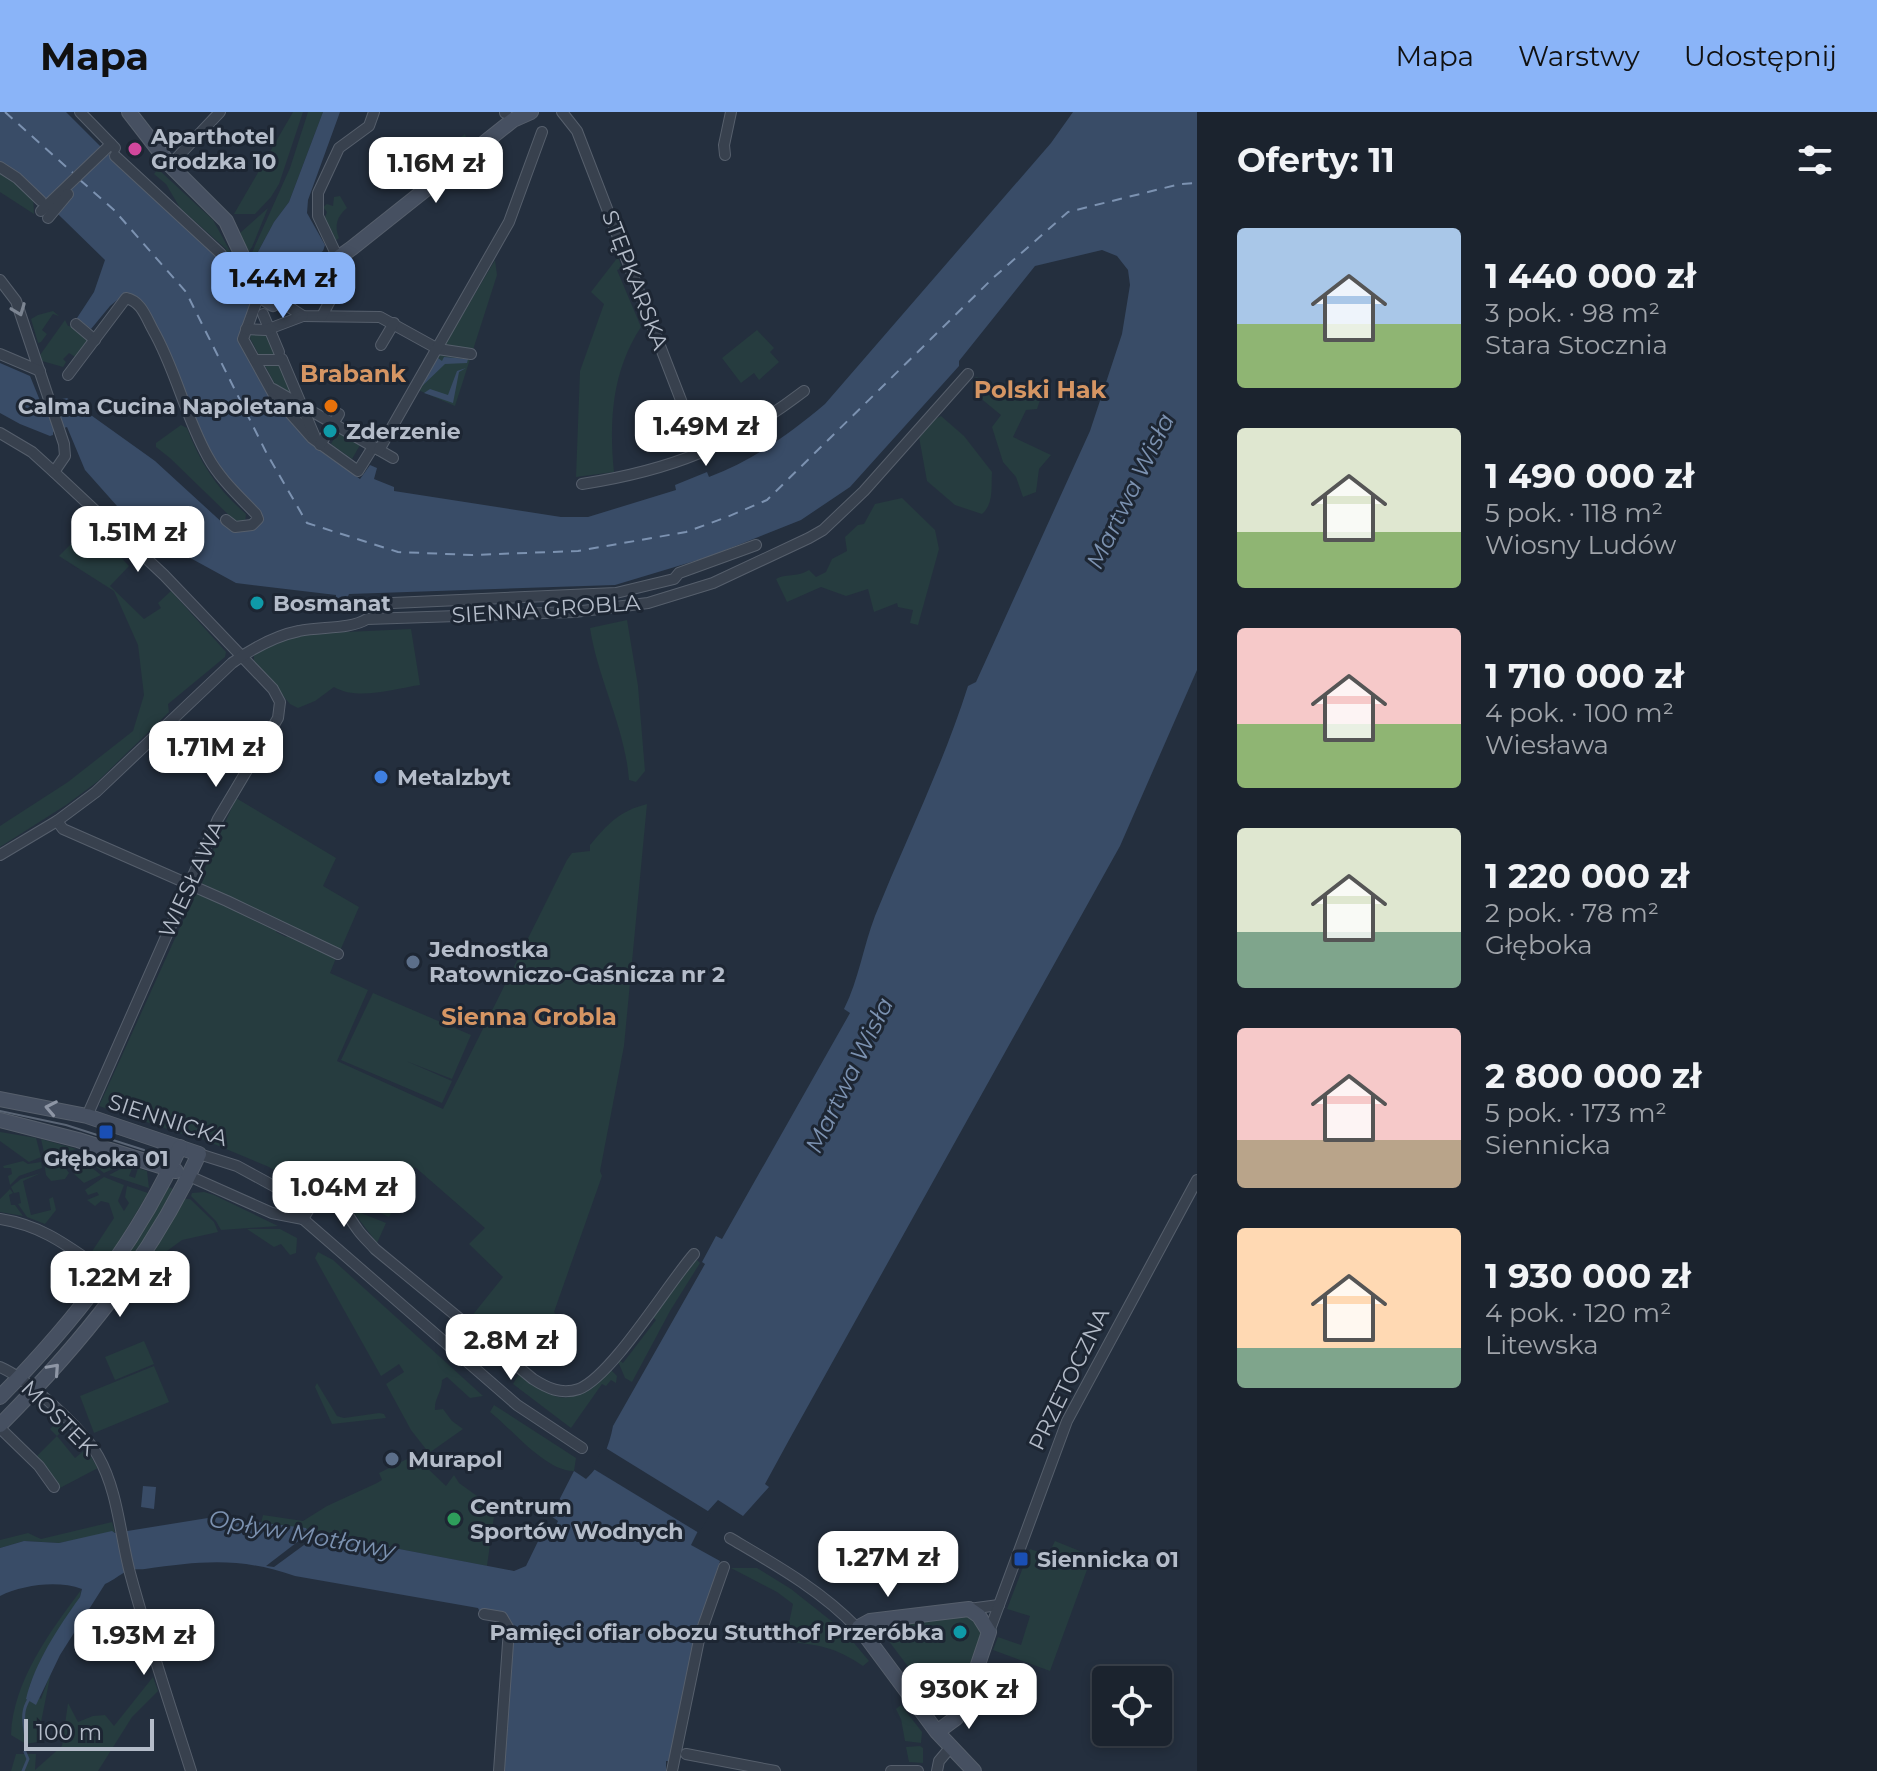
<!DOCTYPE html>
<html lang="pl">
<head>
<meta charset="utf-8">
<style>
  :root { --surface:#1b232e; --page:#282f3a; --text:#f1f3f6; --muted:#a0a4aa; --line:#39404a; --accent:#8ab4f8 }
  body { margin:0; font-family:Montserrat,sans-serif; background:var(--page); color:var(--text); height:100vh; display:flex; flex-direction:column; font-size:30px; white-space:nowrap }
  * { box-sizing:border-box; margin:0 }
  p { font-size:26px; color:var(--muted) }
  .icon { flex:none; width:44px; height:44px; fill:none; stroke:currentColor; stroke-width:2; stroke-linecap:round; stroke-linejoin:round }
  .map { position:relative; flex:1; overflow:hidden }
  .sheet { display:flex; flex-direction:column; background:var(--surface); width:680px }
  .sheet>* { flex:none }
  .controls { position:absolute; left:1092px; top:1554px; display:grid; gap:16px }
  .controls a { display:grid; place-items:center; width:80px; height:80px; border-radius:8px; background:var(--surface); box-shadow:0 4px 12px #0003,0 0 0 2px var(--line); font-size:40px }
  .scale { position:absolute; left:24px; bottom:20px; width:130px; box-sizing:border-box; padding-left:8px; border:4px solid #b4bcc9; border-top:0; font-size:22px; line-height:28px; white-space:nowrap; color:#b4bcc9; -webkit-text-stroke:6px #1d2633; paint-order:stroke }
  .price { position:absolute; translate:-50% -68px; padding:0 18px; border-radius:16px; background:#fff; color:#222; font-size:26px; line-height:52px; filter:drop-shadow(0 2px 4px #0008) }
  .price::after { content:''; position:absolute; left:50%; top:48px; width:24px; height:18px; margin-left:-12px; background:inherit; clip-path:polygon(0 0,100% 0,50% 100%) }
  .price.active { background:var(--accent); color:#111 }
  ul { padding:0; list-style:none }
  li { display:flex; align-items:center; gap:24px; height:200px; padding:0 40px }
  li span { display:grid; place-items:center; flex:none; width:224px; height:160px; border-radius:8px; color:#555 }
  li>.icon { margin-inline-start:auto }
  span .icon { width:96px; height:96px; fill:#fffc; stroke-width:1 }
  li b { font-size:34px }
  h2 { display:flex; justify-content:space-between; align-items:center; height:96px; padding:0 40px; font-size:34px }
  header { display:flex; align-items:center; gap:48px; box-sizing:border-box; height:112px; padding:0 40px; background:var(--accent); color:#111 }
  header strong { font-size:38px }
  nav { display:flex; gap:44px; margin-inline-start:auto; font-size:28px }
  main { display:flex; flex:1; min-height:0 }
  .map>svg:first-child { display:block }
  .green { fill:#263c3f }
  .water { fill:#394c67 }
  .pier { fill:#242f3e }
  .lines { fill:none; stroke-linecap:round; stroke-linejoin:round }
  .stream { stroke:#394c67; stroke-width:3 }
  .ferry { stroke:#7c92b1; stroke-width:2; stroke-dasharray:10 8; stroke-linecap:butt }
  .street-casing { stroke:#565f6c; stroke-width:12 }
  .secondary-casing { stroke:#565f6c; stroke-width:16 }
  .street { stroke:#38414e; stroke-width:10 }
  .secondary { stroke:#465061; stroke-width:14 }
  .tram { stroke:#5a6575; stroke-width:2 }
  .oneway { stroke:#7c8592 }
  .oneway2 { stroke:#8e96a5 }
  .hotel-dot { fill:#d1479c; stroke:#1d2633; stroke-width:3 }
  .food-dot { fill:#e8710a; stroke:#1d2633; stroke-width:3 }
  .culture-dot { fill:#0f9aa8; stroke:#1d2633; stroke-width:3 }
  .shop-dot { fill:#3f7fe0; stroke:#1d2633; stroke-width:3 }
  .service-dot { fill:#5c6f8a; stroke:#1d2633; stroke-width:3 }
  .transit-dot { fill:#1a4fb4; stroke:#1d2633; stroke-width:3 }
  .leisure-dot { fill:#2e9e5b; stroke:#1d2633; stroke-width:3 }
  .labels { text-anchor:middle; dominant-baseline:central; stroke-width:6; stroke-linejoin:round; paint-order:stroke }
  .poi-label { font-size:22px; font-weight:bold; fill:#b4bcc9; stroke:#1d2633; text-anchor:start }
  .street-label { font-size:22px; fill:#b4bcc9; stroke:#1d2633 }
  .neighbourhood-label { font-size:24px; font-weight:bold; fill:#d59563; stroke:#1d2633 }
  .water-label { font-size:24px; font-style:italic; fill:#7c92b1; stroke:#1d2633 }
</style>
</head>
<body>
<header>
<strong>Mapa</strong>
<nav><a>Mapa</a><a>Warstwy</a><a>Udostępnij</a></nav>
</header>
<main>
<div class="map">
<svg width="1197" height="1659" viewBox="0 0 1197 1659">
  <rect width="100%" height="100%" fill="#242f3e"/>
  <g class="green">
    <path d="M293,0H303L279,72L271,85L255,102H234Z"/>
    <path d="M308,0H323L289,90L274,110L252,151L250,145L290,56Z"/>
    <path d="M465,22L467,28L434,52L431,48Z"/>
    <path d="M0,57L33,83L34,102L0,80Z"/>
    <path d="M158,57L213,108L240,157L221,145L226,137L180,96L166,72L154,62Z"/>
    <path d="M340,84L347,96C337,104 334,114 339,126L334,130L324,108L327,100L323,95L327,92L333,94L334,85Z"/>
    <path d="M268,96L252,135L248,141L240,121Z"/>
    <path d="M618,145L622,156L617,158L641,215C612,259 609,308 614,360L576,365L580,259L604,192L591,180Z"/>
    <path d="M495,148L497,163L455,294L418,278Z"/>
    <path d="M53,199L59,204L53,202L42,218L47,222L41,230L38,231L31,207L38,203Z"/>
    <path d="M65,208L68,214L76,215L90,228L77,246L69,241L63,247L66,250L63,255L42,249L40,243Z"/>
    <path d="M757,218L774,236L770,240L779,250L759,268L754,261L741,271L722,246Z"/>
    <path d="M251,221H267L277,246L260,245L250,226Z"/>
    <path d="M263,250H279L293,283L275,272Z"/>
    <path d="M976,265L1040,288L1037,297L1026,298L1013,325L1051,343L1039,357L1036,380L1023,385L1016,365L1003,350L992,315L1001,303L973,280L972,271Z"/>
    <path d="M941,304L964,324L992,360C991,375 994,392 982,402L955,393L927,369L919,325L934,308Z"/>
    <path d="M181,313L187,316C200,351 218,378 246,402L245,411H237L170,346L156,335V331Z"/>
    <path d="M338,320L360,333L352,347L331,332Z"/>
    <path d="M902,386L935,418L939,437L918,513L910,511L913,498L898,495L897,491L874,500L868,477L846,484L821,475L787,490L776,467C785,461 796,466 809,458L816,465L826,460L832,447L847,439L845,425L858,413L864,412L875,392Z"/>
    <path d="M90,413L129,454L110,474L144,507L161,496L158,491L171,479L226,540L225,545L168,592L169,600L97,670L66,693L0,735V714L68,670L133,619L144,583L138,533L114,479L59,444Z"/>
    <path d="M627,508L638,574L645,659L636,670L629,668C625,615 598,568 590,516Z"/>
    <path d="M411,517L420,573C393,577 358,589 334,575L315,589L298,596L290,592L254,549V542L258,539L303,522Z"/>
    <path d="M236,686L336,746L323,774L359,795L340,839L199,770Z"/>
    <path d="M647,692L624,934L600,1059L602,1064L554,1200L559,1206L554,1208L522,1248L471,1205L503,1165L469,1132L485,1116L415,1055L389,1105L324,1074L305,1078L269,1055L190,1022H182L99,994L196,780L276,817V820L286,825L288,823L336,846L330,861L368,878L337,949L443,997L567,748L572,741L590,739V733C608,712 619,699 647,692Z"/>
    <path d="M373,881L471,923L452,967L406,949L452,969L442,991L341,948Z"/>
    <path d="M0,1020L36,1026L41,1045L29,1050L0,1029Z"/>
    <path d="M41,1027L77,1037L45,1045Z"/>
    <path d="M83,1039L124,1052L104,1061L77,1040Z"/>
    <path d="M58,1045L69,1061L65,1067L51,1069L46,1063L44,1050Z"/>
    <path d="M23,1049L28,1052L41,1050L42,1056L19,1064L10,1073L8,1064L12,1062L11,1056H4L3,1054Z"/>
    <path d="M87,1052L101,1063L84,1071L74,1062Z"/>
    <path d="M128,1053L133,1054L129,1064L135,1066L138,1056L147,1059L149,1076L109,1063Z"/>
    <path d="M41,1061L23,1069L31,1103L51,1098L49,1087L53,1085L56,1098L45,1112L27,1105L18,1092L21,1091L19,1080L14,1081L11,1075L21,1067Z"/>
    <path d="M104,1065L124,1073L118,1089L124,1099L129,1091L125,1085L127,1074L148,1081L109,1146L101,1152L91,1141L114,1106L109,1091L101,1089L95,1094L87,1088L99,1083L97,1080L88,1083L85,1078Z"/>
    <path d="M167,1074L177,1079L119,1171L111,1164Z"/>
    <path d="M10,1077L13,1081L9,1083L11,1093H15L23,1104L0,1100V1087Z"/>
    <path d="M192,1081L204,1080L214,1083L278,1114L221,1118L216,1109L191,1084Z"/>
    <path d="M185,1087H190L214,1110L218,1120L182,1128L141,1158Z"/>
    <path d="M351,1097L386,1111L377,1131Z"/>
    <path d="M247,1117H280L297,1126L296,1141L290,1143L281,1132L274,1135Z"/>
    <path d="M318,1140L333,1148L483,1284L470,1286L447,1265L442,1268C442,1280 434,1287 435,1298L443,1297L452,1309L463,1317L429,1341L411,1318L386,1272L404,1260L399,1252L381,1264L315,1146Z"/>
    <path d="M696,1147L700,1151L670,1199L632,1270L625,1266L617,1247L623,1251L656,1208L651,1203Z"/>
    <path d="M144,1229L154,1252L115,1268L105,1245Z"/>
    <path d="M154,1254L169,1290L94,1321L80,1284Z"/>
    <path d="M611,1258L617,1264L616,1271L611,1268L606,1274L602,1272L571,1316L513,1272L519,1262C560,1294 572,1294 611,1258Z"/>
    <path d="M317,1271L337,1304L344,1306L379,1301L384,1302L386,1306L332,1312L315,1275Z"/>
    <path d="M494,1293L576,1346L574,1359C546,1360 512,1317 490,1300Z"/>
    <path d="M58,1309L65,1316L57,1324L75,1346L86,1337L98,1356L58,1377L35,1346L57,1324L50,1317Z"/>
    <path d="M409,1346L415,1354L418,1352L423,1358L426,1355L446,1374L454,1363L459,1371L495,1397L487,1454L342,1426L334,1420L320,1423L261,1411L263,1403L303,1409L327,1394L377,1371L382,1368L379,1361Z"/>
    <path d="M112,1410L115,1420L59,1431L24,1429L0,1436V1428L28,1421L41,1427Z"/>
    <path d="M1055,1429L1092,1444L1050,1559L993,1538L998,1525L1021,1533L1030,1504L1007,1497L1030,1437L1048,1443Z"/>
    <path d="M731,1456H757L791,1477L844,1519L869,1549L863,1554C835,1535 818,1532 785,1530L793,1492L777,1480Z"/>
    <path d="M81,1478L80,1485L44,1542L29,1575L41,1587L51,1560L37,1630L26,1632L11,1623C13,1569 50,1520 81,1478Z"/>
    <path d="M969,1503L982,1519L954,1596L948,1599L934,1589L882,1520L886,1512Z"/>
    <path d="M153,1565L158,1579L132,1605L98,1659H11L16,1642H36L35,1658L62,1634L68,1591L78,1610L93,1604L105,1603L114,1614Z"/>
    <path d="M901,1593L922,1620L921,1631L905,1629L901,1607L896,1597Z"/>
    <path d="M920,1634L923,1636V1651L909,1650L906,1635Z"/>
  </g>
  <g class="water">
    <path d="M0,0H66L115,49L221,145L240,157L252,151L274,110L289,90L323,0H340L308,88L307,101L325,133L323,139L253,189L238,228L269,285L311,332L360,367L370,353L377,356L374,367L394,375V379L561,405H588L676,378L675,373L707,360L709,365C754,348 789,322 825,292L1051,31L1073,0H1197V558L1120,734L789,1328L765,1372L769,1375L743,1404L718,1388L708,1399L691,1433L720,1449L696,1522L670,1649H666V1659H500L510,1516L502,1503L480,1500L478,1496L295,1464C240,1445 202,1449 145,1457C139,1458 133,1456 127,1459C119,1463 114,1468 105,1472L60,1543L36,1593L26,1587C35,1550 58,1516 80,1485L82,1477C57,1468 23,1473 0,1484V1436L24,1429L59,1431L112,1419L115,1421L214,1405L306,1416L309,1421L320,1423L334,1420L342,1426L514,1459L526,1454L545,1415L554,1418L558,1409L551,1404L574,1359L586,1367C602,1352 609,1335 613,1314L705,1152L702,1150L716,1124L722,1127L850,901L844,897C859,867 863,835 875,804C906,727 943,653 968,574L976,570L1090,319L1122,222L1130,173L1128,158L1117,144L1102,138L1035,154L959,249V254L850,375L801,408L708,445L615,473L349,482L344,494L335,493L336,483L236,471L152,425L117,394L85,358L67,315L53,320V323L50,324L20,312L0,301V251L30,264L45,301L58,296L57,288L67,286L155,349L226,414L260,411L211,346L135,185L127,180L110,194L91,217L77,206L94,180L105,148L19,64L0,51Z"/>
    <path d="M444,245L468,247L467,251L445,252L419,277L438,246L442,249Z"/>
    <path d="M466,256L459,260L453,291L424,281L430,277L448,283L457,259Z"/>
    <path d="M143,1374L156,1375L154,1397L141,1395Z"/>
  </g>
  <g class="pier">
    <path d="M604,1335L711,1401L699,1421L592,1356Z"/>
    <path d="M309,1421L319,1422L274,1455L266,1454Z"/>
  </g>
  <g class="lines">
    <g class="stream">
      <path d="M26,1632C26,1614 19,1603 29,1587"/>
      <path d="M23,1659L28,1647L25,1640"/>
    </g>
    <g class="ferry">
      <path d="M5,0L73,61"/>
      <path d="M80,68L114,98L186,180L267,342L307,411L398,440L472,443L578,439L686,420L727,405L767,388L993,166L1068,100L1180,72L1197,71"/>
    </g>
    <defs>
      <g id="street">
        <path d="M80,0L115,36"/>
        <path d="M562,0L577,19L701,340"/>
        <path d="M505,1L506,0"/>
        <path d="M725,43L724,33L731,0"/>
        <path d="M115,44L221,142"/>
        <path d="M170,53L220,0"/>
        <path d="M0,55L17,66L41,89"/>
        <path d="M41,99L111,32"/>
        <path d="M48,106L68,82"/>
        <path d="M338,146L318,104V81L339,36L369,14L374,0"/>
        <path d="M0,168L16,189L64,332L65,344L54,360"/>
        <path d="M256,191L243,227L274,283L312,326L358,359L373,335"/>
        <path d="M286,193L303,204L380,205L438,237L471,242"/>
        <path d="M263,202L279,240"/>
        <path d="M322,204L333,183L327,167"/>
        <path d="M76,212L95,228"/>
        <path d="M246,217L266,218L303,204"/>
        <path d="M381,233L394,211"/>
        <path d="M0,242L40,259"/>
        <path d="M282,247L315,325"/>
        <path d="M255,248H282"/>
        <path d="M68,263L126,186C141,189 146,205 153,218C176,258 185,304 208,345C220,367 239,384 256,402L258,407L252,413L235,415L226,408"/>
        <path d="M273,277L393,346"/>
        <path d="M0,321L32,340L54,360L164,463L273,577L280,590L278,606L218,707L87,1004"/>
        <path d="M320,333L339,302"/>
        <path d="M379,338L509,110L542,20"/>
        <path d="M582,372C672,358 732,334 804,279"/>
        <path d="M370,492L616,481L674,467L679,461L756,433"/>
        <path d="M57,709L63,717L227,789L338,842"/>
        <path d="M0,743L57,709L96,680L232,551C253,536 274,524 299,519C320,514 349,518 367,507L574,500L648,491L713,471L809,426L823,418L864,379L968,262"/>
        <path d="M199,1042L237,1054L281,1078L303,1107L517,1293L582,1336"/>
        <path d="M189,1064L272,1101L303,1107"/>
        <path d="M0,1107C45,1114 70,1136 107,1161"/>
        <path d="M303,1107C329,1060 339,1092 358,1118C363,1125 370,1131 375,1137L533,1267C547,1276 561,1283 579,1277C612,1264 667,1173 694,1142"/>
        <path d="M0,1255C28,1267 83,1317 98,1344C118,1379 120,1423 130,1461C148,1528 170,1593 191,1659"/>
        <path d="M0,1316L39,1354L54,1375"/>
        <path d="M730,1426C774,1452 821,1478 857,1516"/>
        <path d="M969,1497L999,1493"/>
        <path d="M484,1502L502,1505L509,1517L499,1659"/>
        <path d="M989,1520L1067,1309L1197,1068"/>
        <path d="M686,1642L775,1659"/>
        <path d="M672,1659L700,1523L724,1455"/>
        <path d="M891,1659H918"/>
        <path d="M937,1659L939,1649L950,1636"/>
      </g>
      <g id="secondary">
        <path d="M129,0L170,53L226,109L261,184L273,192L352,136L513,8L531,0"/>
        <path d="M0,987L87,1004L199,1042C152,1145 80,1233 0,1313"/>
        <path d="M0,1008L78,1028L176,1059"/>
        <path d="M0,1285C73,1211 137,1130 180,1035"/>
        <path d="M937,1620L956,1606L964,1594L989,1520L979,1504L969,1497L870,1509L859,1515L937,1620L974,1659"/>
      </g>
    </defs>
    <use href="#street" class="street-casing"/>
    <use href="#secondary" class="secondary-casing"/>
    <use href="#street" class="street"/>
    <use href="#secondary" class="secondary"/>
    <path class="tram" d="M0,999L66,1013L144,1038"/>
  </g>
  <defs><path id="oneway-chevron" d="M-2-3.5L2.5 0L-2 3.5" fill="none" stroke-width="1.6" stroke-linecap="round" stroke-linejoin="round" transform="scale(2)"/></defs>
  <use class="oneway" href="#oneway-chevron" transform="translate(19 198) rotate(69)"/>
  <g class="oneway2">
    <use href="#oneway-chevron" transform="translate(51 996) rotate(-169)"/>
    <use href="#oneway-chevron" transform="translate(54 1257) rotate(-48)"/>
  </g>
  <circle class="hotel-dot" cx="135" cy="37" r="8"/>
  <circle class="food-dot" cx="331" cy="294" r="8"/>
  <g class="culture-dot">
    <circle cx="330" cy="319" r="8"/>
    <circle cx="257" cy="491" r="8"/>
    <circle cx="960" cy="1520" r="8"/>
  </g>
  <circle class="shop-dot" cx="381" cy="665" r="8"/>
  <g class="service-dot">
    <circle cx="413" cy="850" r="8"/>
    <circle cx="392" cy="1347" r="8"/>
  </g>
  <g class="transit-dot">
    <rect x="98" y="1012" width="16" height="16" rx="4"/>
    <rect x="1013" y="1439" width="16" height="16" rx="4"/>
  </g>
  <circle class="leisure-dot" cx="454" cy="1407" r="8"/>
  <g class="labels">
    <g class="poi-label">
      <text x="151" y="24">Aparthotel<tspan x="151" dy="25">Grodzka 10</tspan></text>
      <text x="315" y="294" text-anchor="end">Calma Cucina Napoletana</text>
      <text x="346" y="319">Zderzenie</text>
      <text x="273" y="491">Bosmanat</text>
      <text x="397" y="665">Metalzbyt</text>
      <text x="429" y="837">Jednostka<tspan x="429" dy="25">Ratowniczo-Gaśnicza nr 2</tspan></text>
      <text x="106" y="1046" text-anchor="middle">Głęboka 01</text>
      <text x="408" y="1347">Murapol</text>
      <text x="470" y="1394">Centrum<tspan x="470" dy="25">Sportów Wodnych</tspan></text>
      <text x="1037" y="1447">Siennicka 01</text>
      <text x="944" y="1520" text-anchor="end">Pamięci ofiar obozu Stutthof Przeróbka</text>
    </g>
    <g class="street-label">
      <text transform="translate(635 168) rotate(69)">STĘPKARSKA</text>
      <text transform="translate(546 497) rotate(-4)">SIENNA GROBLA</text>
      <text transform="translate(192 767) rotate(-65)">WIESŁAWA</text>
      <text transform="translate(168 1008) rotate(18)">SIENNICKA</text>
      <text transform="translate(1069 1267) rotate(-64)">PRZETOCZNA</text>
      <text transform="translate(59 1306) rotate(45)">MOSTEK</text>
    </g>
    <g class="neighbourhood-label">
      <text x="353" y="261">Brabank</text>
      <text x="1040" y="277">Polski Hak</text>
      <text x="529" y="904">Sienna Grobla</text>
    </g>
    <g class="water-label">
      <text transform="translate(1130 379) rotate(-64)">Martwa Wisła</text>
      <text transform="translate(849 963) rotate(-64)">Martwa Wisła</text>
      <text transform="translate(302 1422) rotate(10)">Opływ Motławy</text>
    </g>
  </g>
</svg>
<div class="controls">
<a><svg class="icon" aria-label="locate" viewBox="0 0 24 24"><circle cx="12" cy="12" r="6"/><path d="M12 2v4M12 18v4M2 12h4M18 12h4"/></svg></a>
</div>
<div class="scale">100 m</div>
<b class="price" style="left:436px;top:93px">1.16M zł</b>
<b class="price active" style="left:283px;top:208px">1.44M zł</b>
<b class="price" style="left:706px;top:356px">1.49M zł</b>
<b class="price" style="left:138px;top:462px">1.51M zł</b>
<b class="price" style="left:216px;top:677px">1.71M zł</b>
<b class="price" style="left:344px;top:1117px">1.04M zł</b>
<b class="price" style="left:120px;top:1207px">1.22M zł</b>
<b class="price" style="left:511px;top:1270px">2.8M zł</b>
<b class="price" style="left:888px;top:1487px">1.27M zł</b>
<b class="price" style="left:144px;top:1565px">1.93M zł</b>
<b class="price" style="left:969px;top:1619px">930K zł</b>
</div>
<section class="sheet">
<h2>Oferty: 11<svg class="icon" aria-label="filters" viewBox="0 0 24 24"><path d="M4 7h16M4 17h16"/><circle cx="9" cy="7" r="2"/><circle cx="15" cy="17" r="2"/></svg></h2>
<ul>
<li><span style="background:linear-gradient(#a9c7e8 60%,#8fb573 0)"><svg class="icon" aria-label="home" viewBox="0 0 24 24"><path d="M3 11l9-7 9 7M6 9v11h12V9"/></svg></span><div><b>1 440 000 zł</b><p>3 pok. · 98 m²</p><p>Stara Stocznia</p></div></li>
<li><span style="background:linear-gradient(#dfe7d0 65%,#8fb573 0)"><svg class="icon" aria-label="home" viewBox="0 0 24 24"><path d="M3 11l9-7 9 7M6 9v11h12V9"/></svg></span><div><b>1 490 000 zł</b><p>5 pok. · 118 m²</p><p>Wiosny Ludów</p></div></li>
<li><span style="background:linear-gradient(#f6c9c9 60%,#8fb573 0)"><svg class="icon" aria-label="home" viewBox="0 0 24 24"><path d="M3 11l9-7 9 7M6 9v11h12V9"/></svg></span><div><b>1 710 000 zł</b><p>4 pok. · 100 m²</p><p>Wiesława</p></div></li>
<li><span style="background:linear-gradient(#dfe7d0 65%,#7fa58c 0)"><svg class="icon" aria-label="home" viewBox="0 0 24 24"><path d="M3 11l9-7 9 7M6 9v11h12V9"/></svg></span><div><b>1 220 000 zł</b><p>2 pok. · 78 m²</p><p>Głęboka</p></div></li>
<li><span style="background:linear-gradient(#f6c9c9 70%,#b9a48a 0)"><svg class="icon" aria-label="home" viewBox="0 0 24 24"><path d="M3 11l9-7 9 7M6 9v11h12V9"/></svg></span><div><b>2 800 000 zł</b><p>5 pok. · 173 m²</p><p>Siennicka</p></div></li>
<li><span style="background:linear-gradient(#ffd9b3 75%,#7fa58c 0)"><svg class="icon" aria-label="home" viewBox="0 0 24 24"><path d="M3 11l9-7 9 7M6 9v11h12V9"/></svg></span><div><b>1 930 000 zł</b><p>4 pok. · 120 m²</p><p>Litewska</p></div></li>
</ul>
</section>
</main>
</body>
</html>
